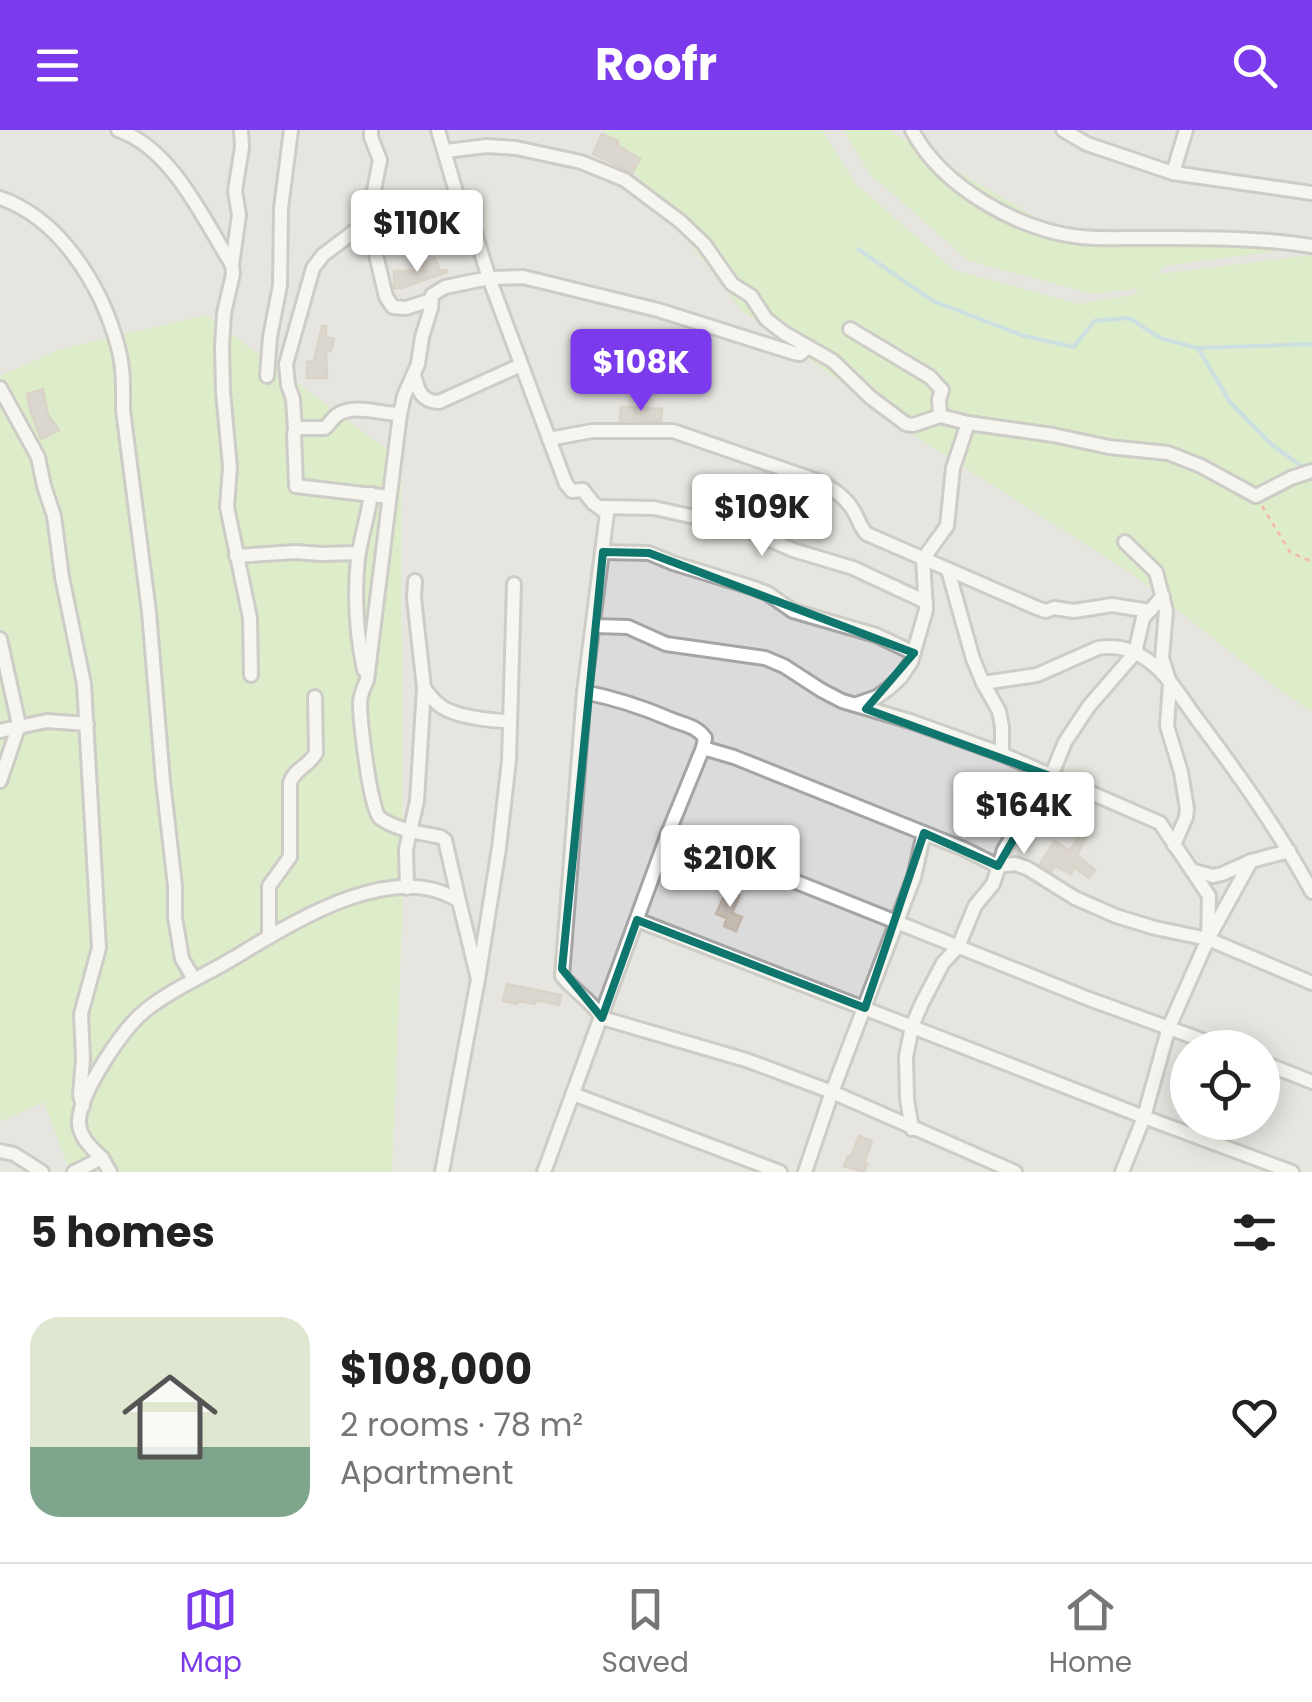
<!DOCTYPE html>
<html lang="en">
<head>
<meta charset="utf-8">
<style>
  :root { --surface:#fff; --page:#f2f2f2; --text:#222; --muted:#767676; --line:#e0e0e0; --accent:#7c3aed }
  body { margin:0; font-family:Poppins,sans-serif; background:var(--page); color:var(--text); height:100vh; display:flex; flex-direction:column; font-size:38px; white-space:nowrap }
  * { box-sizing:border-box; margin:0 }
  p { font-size:32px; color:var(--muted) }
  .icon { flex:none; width:55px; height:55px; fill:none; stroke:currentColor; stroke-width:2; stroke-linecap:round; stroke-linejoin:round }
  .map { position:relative; height:1042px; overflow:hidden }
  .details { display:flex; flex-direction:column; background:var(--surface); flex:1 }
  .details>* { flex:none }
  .tools { position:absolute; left:1170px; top:900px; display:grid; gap:20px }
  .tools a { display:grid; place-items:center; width:110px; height:110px; border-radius:50%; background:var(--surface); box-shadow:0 5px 25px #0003; font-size:50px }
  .price { position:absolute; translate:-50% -85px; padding:0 22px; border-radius:10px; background:#fff; color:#222; font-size:32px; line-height:65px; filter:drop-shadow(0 2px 5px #0008) }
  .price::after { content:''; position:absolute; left:50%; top:60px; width:30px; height:22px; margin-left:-15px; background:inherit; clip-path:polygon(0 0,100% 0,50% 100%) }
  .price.on { background:var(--accent); color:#fff }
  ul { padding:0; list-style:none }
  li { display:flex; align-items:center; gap:30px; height:250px; padding:0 30px }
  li+li { border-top:2px solid var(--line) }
  li span { display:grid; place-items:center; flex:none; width:280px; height:200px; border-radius:30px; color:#555 }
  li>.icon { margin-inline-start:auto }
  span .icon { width:120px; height:120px; fill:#fffc; stroke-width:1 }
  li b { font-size:42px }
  h2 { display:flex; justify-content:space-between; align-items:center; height:120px; padding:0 30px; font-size:42px }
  header { display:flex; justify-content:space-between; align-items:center; height:130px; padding:0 30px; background:var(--accent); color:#fff; font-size:45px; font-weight:700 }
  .menu { display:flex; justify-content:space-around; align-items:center; height:140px; border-top:2px solid var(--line); background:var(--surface); font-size:28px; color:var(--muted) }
  .menu a { display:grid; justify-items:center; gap:5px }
  .menu .on { color:var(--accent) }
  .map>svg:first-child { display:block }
  .residential { fill:#dcdbdb; fill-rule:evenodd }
  .grass { fill:#c8eaa9 }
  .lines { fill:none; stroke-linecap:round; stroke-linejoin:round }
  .stream { stroke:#a4d0de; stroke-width:4 }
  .building { fill:#c4bbb3; stroke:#c1b3a6; stroke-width:2.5 }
  .minor-casing { stroke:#a5a5a5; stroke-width:18 }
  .path { stroke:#fb7a69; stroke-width:2.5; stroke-dasharray:5 5; stroke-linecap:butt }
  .minor { stroke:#fff; stroke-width:12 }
  .marked { fill:none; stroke:#0f766e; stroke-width:8; stroke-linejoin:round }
</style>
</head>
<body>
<header><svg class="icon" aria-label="menu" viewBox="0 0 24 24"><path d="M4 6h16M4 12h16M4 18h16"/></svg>Roofr<svg class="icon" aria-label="search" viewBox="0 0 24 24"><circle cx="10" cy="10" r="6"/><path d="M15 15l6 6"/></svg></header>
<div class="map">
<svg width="1312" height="1042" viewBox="0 0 1312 1042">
  <rect width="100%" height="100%" fill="#efece4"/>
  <g class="residential">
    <path d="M0,0H1312V1042H392L403,772L401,331L58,220L0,246ZM1188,918H1262V992H1188Z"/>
    <path d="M44,971L70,1042H0V992Z"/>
  </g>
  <g class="grass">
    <path d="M602,0H822L855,53L954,140L1079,174L1133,165L1139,158L1094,164L969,131L870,44L843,0H892L893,3L1078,112L1312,116L1164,136L1158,144L1312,125V582L1275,557L1131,443L921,310L741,180Z"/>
    <path d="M206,185L401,330L403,772L392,1042H70L44,972L0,992V246L58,220Z"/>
  </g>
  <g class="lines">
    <g class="stream">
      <path d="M858,119L933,171L1024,206L1074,217L1094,191L1129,188L1160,208L1198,218L1312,214"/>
      <path d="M1198,218L1230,272L1272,315L1307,340"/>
    </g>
  </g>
  <g class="building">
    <path d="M602,4L618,11L617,15L640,29L632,43L593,24Z"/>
    <path d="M435,128L440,141L447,140V142L401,158H394V141H424L421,134Z"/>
    <path d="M322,196H326V207L334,209L331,221L326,220L327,248H307V232L314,231Z"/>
    <path d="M43,259L48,285L59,300L41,309L30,280L27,264Z"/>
    <path d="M621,277L662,279L661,291L620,290Z"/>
    <path d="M1080,704L1086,707L1077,725L1095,740L1089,748L1074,737L1071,744L1055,736L1051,741L1040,734L1055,711L1070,721Z"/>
    <path d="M727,759L740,765L732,783L742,787L736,801L724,796L727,788L716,784Z"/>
    <path d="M507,854L561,865L559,875L536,870L535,874L517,871V874L503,871Z"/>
    <path d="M859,1006L872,1011L864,1033L867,1034L864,1042L844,1036L848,1026L851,1027Z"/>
  </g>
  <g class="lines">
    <defs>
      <g id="minor">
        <path d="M118,0C172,18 204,90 232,135L233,144L224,183L222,216L223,262L230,337L227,377L250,488L251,545"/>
        <path d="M371,0V7L380,30L368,91L386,167L393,177L406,178L431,170"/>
        <path d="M438,0L461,79L475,103L489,148L566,354L572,361L583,360L593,373L607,383L584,562L562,846C575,862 591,870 602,888L746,930L832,962L1015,1042"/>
        <path d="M912,0C941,56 1019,101 1081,107C1102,109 1123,108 1143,108C1200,108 1256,107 1312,116"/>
        <path d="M1063,0L1087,14L1173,43L1312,63"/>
        <path d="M446,21L487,16L516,18L581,32L625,50L681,92L704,114L732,154L751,166L766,189L784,203L833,231L870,267L906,294L913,295L940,286L968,293L1053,305L1109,317L1168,323L1201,336L1256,366L1291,348L1312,341"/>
        <path d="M1173,43L1186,0"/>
        <path d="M0,68C61,89 102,157 118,217C124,238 123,259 123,280L149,482L163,651L175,756V787L182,829L194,849"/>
        <path d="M232,135L239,85L235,61L242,17L241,0"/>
        <path d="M850,199L930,247L942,260L939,269L940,286"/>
        <path d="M414,245C418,260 421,272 439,272L521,235"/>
        <path d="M267,246L270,207L280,155L281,78L291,0"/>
        <path d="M0,258L38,327L44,356L54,386L62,447L84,554L99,818L81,884L83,929L80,965L83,976"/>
        <path d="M295,300L293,269L288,255L286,234L313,138L323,125L368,91"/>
        <path d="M549,309L592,301H673L818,351C831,358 845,366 853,380C859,389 859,396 867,404L1037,478L1046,481L1054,478L1074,481L1112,475L1150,481"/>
        <path d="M389,367L296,356L294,303L298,298H325C329,294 333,288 337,285C354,273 381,284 400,284"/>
        <path d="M599,377L654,378L744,398L793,420L853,438L926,472"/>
        <path d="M1125,412L1156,442L1166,481L1162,528L1170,553L1167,596L1181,642L1187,679L1186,687L1174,715"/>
        <path d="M603,422L649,423L673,433L754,458L767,463L793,481L876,505L914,523"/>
        <path d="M236,426L296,422L321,424L359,423"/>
        <path d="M948,440L973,529L983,553L999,581L1002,597V624L1160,693L1209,766L1208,809"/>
        <path d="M594,496L628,497L666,514L765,528L784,536L821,560L842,571L910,591L1002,624"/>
        <path d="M0,509L19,595L0,651"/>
        <path d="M364,540C356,502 354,466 358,428C361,407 368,386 371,364"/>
        <path d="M983,553L1037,545L1098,518C1120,514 1137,521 1154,535C1171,549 1184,572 1197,589C1239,645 1279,701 1312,762"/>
        <path d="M424,558C429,565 435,572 442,577C457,587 492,591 510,591"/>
        <path d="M857,574L877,567L888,559L901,547L911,532L926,480L923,429L947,396L953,338L968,293"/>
        <path d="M0,601L47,591L87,594"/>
        <path d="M703,618L734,627L964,719L998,736L1015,734L1027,738L1075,768L1116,786L1155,798L1208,809L1312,853"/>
        <path d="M669,701L1089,869L1224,918"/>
        <path d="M1194,741L1213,746L1222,744L1251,731L1289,721"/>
        <path d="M407,758L406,719L417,671L424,558L414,468L415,451"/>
        <path d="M459,771L445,710L441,707C422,703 396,700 380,688C370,680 360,590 360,573C360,565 364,557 367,550L400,284L404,266L418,234L422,207L431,178L432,165L445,157L489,148L523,147L658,180L794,223L800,224L808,217"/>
        <path d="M637,790L1144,987L1292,1042"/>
        <path d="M269,806V756L290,727V653C294,639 309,636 316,623L315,567"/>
        <path d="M1262,932L1312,952"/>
        <path d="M573,964L780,1042"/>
        <path d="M912,999L907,969L906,927L912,896L922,873L943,833L958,817L975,776L993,754L1004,720L1010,710L1026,696L1041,671L1065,612L1089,576L1135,523L1143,488L1163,466"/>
        <path d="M0,1021L14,1024L42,1042"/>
        <path d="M102,1028C91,1018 78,1006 79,990C81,961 123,898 146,880C172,859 204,846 232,829C289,795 392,727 459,771L478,849"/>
        <path d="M74,1042L102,1028L110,1042"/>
        <path d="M442,1042L478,849L499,718L509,630L514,454"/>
        <path d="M544,1042L669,701L703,618L705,608C696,595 683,595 670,589C642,577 614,568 584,562"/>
        <path d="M805,1042L832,962L914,747L924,703"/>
        <path d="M1122,1042L1144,987L1169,897L1208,809L1251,731"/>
      </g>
    </defs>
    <use href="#minor" class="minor-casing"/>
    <path class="path" d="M1262,376L1290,422L1312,432"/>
    <use href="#minor" class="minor"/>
  </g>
  <path d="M0 0H1312V1042H0ZM603,422L649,423L914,523L866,579L1050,646L998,736L924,703L865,878L637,790L602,888L562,839Z" fill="#efece4" fill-opacity=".55" fill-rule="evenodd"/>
  <path class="marked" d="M603,422L649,423L914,523L866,579L1050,646L998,736L924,703L865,878L637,790L602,888L562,839Z"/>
</svg>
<div class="tools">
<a><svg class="icon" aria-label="locate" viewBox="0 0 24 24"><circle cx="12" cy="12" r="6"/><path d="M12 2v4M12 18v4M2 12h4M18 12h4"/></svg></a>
</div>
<b class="price" style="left:417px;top:145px">$110K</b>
<b class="price on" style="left:641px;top:284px">$108K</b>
<b class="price" style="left:762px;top:429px">$109K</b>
<b class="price" style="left:1024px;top:727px">$164K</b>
<b class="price" style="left:730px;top:780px">$210K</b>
</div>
<section class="details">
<h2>5 homes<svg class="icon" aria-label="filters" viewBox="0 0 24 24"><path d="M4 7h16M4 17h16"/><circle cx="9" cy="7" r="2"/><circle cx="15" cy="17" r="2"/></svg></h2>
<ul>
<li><span style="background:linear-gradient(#dfe7d0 65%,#7fa58c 0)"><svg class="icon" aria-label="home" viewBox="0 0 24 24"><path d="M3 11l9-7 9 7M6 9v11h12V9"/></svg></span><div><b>$108,000</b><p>2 rooms · 78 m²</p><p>Apartment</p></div><svg class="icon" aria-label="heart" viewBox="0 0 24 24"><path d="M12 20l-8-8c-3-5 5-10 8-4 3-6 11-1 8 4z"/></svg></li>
</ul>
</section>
<nav class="menu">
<a class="on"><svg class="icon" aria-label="map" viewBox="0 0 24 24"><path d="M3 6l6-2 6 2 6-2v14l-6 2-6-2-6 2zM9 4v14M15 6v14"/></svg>Map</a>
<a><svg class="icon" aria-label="saved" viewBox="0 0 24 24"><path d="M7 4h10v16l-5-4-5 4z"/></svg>Saved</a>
<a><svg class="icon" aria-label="home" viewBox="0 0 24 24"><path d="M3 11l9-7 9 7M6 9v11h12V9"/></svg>Home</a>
</nav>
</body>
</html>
